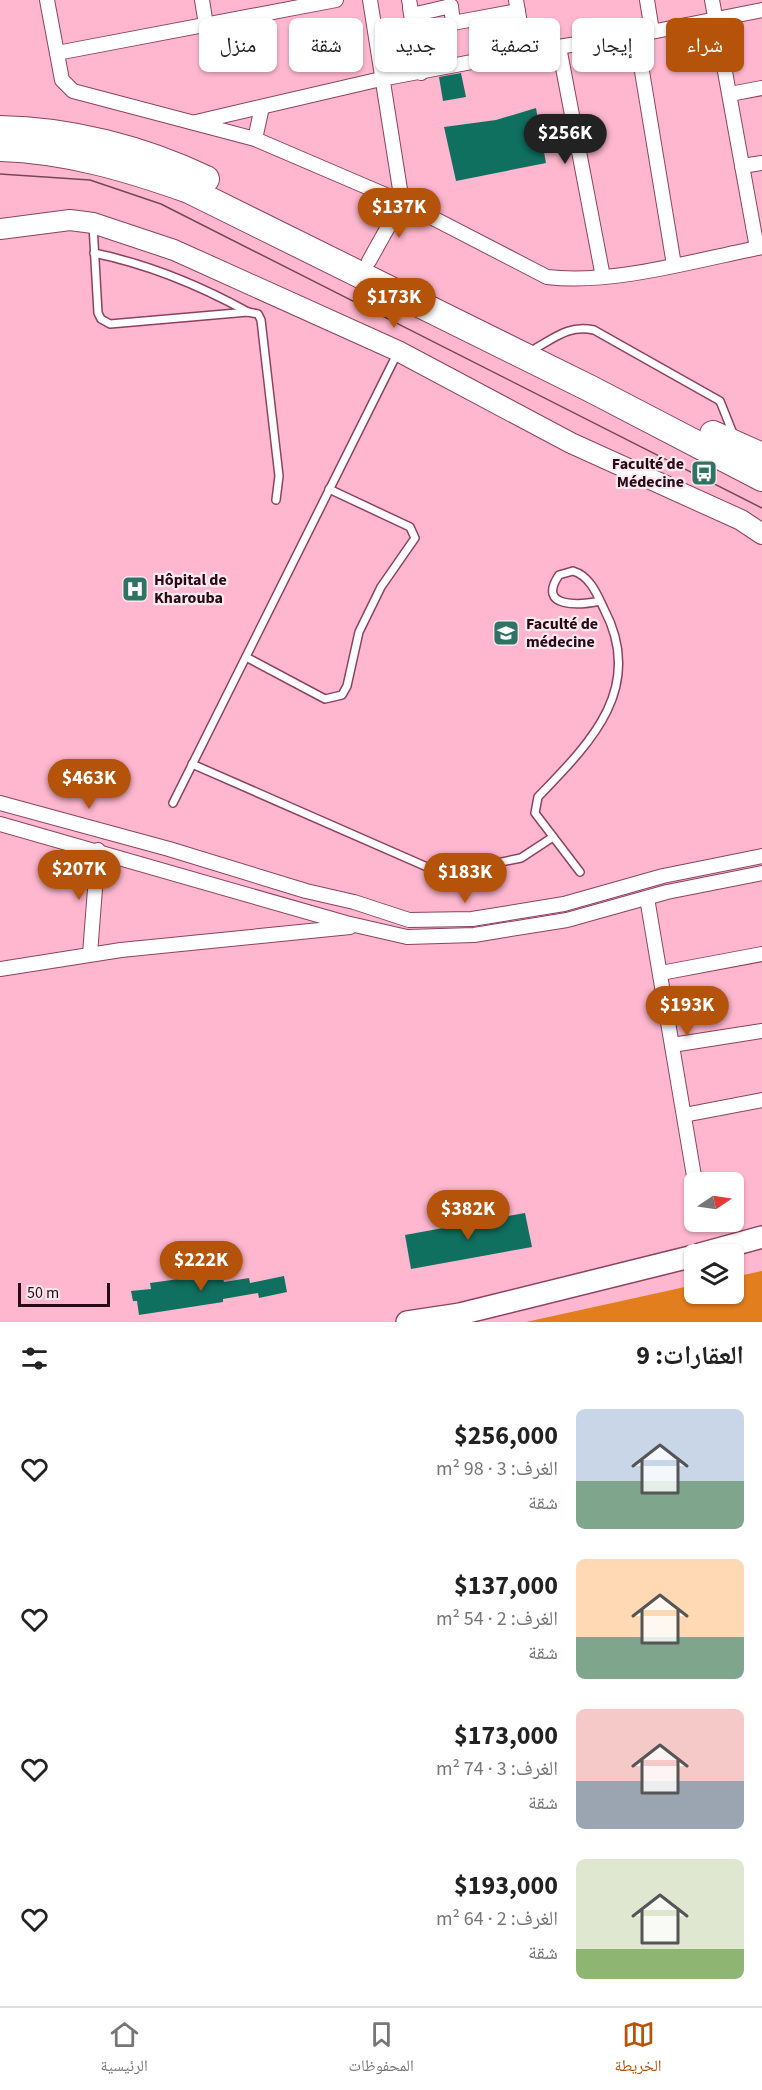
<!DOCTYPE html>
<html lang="ar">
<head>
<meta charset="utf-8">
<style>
  :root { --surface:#fff; --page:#f6f6f6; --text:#222; --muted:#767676; --line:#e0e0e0; --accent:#b45309 }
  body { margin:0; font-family:"Source Sans 3","Noto Naskh Arabic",sans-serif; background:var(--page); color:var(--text); direction:rtl; height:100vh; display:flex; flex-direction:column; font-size:22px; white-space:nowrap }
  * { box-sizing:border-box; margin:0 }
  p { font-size:20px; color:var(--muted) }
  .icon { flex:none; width:33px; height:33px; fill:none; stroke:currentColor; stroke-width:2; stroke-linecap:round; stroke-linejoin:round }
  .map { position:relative; height:1322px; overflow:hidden; direction:ltr }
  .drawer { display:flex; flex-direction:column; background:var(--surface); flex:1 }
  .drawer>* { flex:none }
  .banner { position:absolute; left:18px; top:18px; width:726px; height:54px; direction:rtl; display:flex; gap:12px }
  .needle { width:39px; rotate:77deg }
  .fabs { position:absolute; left:684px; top:1172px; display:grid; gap:12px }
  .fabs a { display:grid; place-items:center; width:60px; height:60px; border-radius:9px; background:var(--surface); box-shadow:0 2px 4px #0004; font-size:30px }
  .scale { position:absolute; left:18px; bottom:15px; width:92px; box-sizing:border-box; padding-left:6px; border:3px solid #280916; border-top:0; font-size:16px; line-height:21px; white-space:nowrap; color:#280916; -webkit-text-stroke:4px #fce9ef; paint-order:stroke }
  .price { position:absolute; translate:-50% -51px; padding:0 14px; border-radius:21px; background:var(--accent); color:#fff; font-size:20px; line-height:39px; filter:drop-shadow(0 2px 3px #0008) }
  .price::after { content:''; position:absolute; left:50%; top:36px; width:18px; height:14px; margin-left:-9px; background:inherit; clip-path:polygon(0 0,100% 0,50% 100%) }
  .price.selected { background:#222; color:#fff }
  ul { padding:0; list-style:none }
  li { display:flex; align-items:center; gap:18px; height:150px; padding:0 18px }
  li span { display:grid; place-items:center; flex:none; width:168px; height:120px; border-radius:9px; color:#555 }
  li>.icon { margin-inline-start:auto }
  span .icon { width:72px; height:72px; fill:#fffc; stroke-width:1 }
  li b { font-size:26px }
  h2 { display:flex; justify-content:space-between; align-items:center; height:72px; padding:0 18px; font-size:26px }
  .chip { padding:0 21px; border-radius:9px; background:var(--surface); box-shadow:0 2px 4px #0004; font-size:21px; line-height:54px }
  .chip.selected { background:var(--accent); color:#fff }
  .tab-bar { display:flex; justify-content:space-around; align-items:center; height:84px; border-top:2px solid var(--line); background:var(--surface); font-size:16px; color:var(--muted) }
  .tab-bar a { display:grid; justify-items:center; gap:3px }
  .tab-bar .selected { color:var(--accent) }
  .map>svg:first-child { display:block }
  .forest { fill:#e37e1e }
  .building { fill:#107060 }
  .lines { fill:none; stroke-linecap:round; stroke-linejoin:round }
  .lane-casing { stroke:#8d415f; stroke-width:10 }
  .street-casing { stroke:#8d415f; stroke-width:16 }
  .secondary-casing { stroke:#8d415f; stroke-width:22 }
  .primary-casing { stroke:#8d415f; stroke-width:24 }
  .highway-casing { stroke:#8d415f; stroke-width:28 }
  .lane { stroke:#fff; stroke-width:7 }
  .street { stroke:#fff; stroke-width:14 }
  .secondary { stroke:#fff; stroke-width:20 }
  .primary { stroke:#fff; stroke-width:21 }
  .highway { stroke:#fff; stroke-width:26 }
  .tram { stroke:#744758; stroke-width:1.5 }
  .labels { text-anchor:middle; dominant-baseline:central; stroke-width:4.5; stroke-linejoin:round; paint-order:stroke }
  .poi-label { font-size:16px; font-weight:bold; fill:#280916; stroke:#fce9ef; text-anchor:start }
</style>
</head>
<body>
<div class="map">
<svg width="762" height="1322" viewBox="0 0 762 1322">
  <rect width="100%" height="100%" fill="#feb7cf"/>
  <path class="forest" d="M762,1271V1322H526L694,1285V1293H734V1277Z"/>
  <g class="building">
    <path d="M461,73L466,97L443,101L439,77Z"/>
    <path d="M536,108L546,163L456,181L444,127L496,120Z"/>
    <path d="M525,1213L532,1247L411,1269L405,1235Z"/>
    <path d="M222,1273L224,1282L249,1278L250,1283L284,1276L287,1292L259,1298L258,1293L223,1299V1302L139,1315L137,1301H133L131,1291L151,1289L150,1283Z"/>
  </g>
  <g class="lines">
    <defs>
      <g id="lane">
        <path d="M93,225L98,313L101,319L110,324L248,312L258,314L261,320L279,476L276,500"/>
        <path d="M94,253C147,264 201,286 248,312"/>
        <path d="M536,348C557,336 570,325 594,330L720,401L734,436"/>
        <path d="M246,657L325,699L342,695L347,686L359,632L381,587L415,538L410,527L329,489"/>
        <path d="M192,764L443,874L521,858L553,837"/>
        <path d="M173,803L397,354"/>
        <path d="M580,872L535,813L538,797C590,743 646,688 604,609C597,594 590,576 573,571L559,575C536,609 581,605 600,601"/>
      </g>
      <g id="street">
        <path d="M47,0L62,80L73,91L255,139L402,202L547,277C613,285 696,260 762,247"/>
        <path d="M202,0L206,25"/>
        <path d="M409,0L412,15L451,6L453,23L518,11"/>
        <path d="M516,0L525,52"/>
        <path d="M647,0L652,31"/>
        <path d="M712,0L757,248"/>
        <path d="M410,8L421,73"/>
        <path d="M636,35L674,265"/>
        <path d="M559,47L603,277"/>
        <path d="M57,53L336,0"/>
        <path d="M730,94L762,88"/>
        <path d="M196,122L381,79L525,52L636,35L762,10"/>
        <path d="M255,139L262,107"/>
        <path d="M742,166L762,163"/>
        <path d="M369,261L402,202L370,0"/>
        <path d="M0,803L169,849L306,891L354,902L409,920L472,919L564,904L663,876L762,856"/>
        <path d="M0,824L346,923L407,937L474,935L567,920L667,892L762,873"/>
        <path d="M647,898L695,1182"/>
        <path d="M90,954L98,850"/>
        <path d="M0,969L121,950L350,927"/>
        <path d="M661,973L762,954"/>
        <path d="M672,1045L762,1031"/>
        <path d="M684,1115L762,1100"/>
      </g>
      <path id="secondary" d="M0,229L70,220L93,223L174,250L398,351L571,443L741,520L762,534"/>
      <g id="primary">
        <path d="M700,1254L762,1237"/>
        <path d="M407,1322L460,1314L694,1256"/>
      </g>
      <g id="highway">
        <path d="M0,129C70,130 143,149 206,179"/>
        <path d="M0,148C66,150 127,168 189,190L591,389L762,478"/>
        <path d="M713,434L762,456"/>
      </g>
    </defs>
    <use href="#lane" class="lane-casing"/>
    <use href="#street" class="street-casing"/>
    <use href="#secondary" class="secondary-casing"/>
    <use href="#primary" class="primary-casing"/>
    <use href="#highway" class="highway-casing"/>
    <use href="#lane" class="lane"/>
    <use href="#street" class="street"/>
    <use href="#secondary" class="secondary"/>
    <use href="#primary" class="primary"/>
    <use href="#highway" class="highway"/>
    <path class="tram" d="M0,174L90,180L161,204L762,508"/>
  </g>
  <defs>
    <symbol id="bus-square" viewBox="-11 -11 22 22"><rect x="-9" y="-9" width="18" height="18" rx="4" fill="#307365" stroke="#fce9ef"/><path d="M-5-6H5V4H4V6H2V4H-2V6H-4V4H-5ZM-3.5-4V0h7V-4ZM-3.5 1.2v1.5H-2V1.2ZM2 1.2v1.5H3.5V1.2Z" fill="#fff"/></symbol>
    <symbol id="hospital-square" viewBox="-11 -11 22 22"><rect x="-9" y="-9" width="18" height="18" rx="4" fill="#307365" stroke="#fce9ef"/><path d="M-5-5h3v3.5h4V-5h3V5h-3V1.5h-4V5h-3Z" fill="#fff"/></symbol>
    <symbol id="university-square" viewBox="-11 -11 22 22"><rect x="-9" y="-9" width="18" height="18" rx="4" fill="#307365" stroke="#fce9ef"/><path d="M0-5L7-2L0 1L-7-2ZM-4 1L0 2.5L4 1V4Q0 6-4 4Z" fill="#fff"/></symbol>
  </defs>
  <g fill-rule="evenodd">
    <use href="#bus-square" x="689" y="458" width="30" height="30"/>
    <use href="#hospital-square" x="120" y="574" width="30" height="30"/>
    <use href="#university-square" x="491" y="618" width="30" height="30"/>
  </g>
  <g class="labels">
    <g class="poi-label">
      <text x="684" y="464" text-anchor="end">Faculté de<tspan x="684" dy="18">Médecine</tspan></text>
      <text x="154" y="580">Hôpital de<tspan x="154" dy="18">Kharouba</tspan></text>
      <text x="526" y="624">Faculté de<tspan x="526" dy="18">médecine</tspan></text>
    </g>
  </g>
</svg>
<div class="fabs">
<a><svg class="needle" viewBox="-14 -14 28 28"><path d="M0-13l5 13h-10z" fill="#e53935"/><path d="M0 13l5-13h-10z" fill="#767676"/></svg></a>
<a><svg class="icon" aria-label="layers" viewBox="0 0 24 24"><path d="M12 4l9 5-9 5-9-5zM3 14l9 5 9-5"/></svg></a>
</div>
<div class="scale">50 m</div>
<b class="price selected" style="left:565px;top:165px">$256K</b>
<b class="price" style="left:399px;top:239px">$137K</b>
<b class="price" style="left:394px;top:329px">$173K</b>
<b class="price" style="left:89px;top:810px">$463K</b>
<b class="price" style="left:79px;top:901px">$207K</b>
<b class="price" style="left:465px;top:904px">$183K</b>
<b class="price" style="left:687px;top:1037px">$193K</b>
<b class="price" style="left:468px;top:1241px">$382K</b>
<b class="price" style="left:201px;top:1292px">$222K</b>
<div class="banner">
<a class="chip selected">شراء</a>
<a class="chip">إيجار</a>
<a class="chip">تصفية</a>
<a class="chip">جديد</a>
<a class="chip">شقة</a>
<a class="chip">منزل</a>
</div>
</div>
<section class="drawer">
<h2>العقارات: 9<svg class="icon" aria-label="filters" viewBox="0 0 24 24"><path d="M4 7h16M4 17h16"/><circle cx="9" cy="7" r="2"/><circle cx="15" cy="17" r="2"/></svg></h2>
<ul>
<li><span style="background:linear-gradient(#c9d6e8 60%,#7fa58c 0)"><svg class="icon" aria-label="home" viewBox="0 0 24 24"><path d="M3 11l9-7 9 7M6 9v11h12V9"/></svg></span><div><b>$256,000</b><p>الغرف: 3 · 98 m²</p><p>شقة</p></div><svg class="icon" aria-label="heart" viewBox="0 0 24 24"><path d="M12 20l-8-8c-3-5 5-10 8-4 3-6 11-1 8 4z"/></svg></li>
<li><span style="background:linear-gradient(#ffd9b3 65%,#7fa58c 0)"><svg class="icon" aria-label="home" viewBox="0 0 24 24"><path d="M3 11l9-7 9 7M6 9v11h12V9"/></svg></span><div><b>$137,000</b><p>الغرف: 2 · 54 m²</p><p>شقة</p></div><svg class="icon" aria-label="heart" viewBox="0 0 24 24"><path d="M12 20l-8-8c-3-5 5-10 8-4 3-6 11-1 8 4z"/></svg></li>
<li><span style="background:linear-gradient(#f6c9c9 60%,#9aa5b1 0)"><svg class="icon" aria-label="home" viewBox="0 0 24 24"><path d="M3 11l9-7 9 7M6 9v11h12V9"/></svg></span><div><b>$173,000</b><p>الغرف: 3 · 74 m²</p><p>شقة</p></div><svg class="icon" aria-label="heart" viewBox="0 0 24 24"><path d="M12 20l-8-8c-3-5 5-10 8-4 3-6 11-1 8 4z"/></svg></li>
<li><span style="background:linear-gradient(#dfe7d0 75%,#8fb573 0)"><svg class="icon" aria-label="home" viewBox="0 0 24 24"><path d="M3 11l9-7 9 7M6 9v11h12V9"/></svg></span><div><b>$193,000</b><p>الغرف: 2 · 64 m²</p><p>شقة</p></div><svg class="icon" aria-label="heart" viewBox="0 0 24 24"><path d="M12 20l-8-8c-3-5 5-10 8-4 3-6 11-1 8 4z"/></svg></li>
</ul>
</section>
<nav class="tab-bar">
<a class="selected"><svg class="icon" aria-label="map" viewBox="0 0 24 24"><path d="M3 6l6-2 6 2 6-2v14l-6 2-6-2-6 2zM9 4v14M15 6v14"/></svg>الخريطة</a>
<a><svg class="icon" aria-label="saved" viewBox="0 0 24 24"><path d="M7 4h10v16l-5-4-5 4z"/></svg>المحفوظات</a>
<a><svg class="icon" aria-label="home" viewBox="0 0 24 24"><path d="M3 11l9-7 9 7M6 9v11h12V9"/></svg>الرئيسية</a>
</nav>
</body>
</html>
